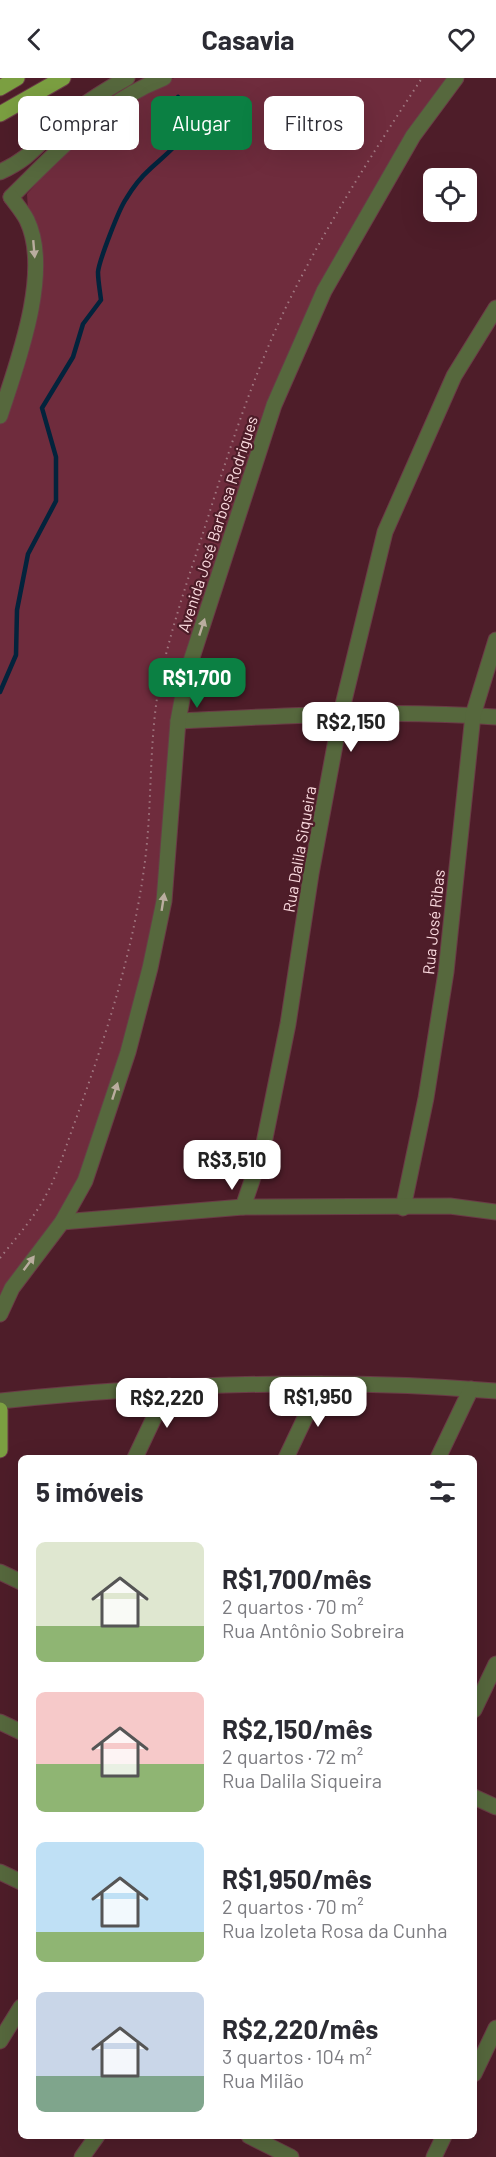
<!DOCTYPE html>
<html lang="pt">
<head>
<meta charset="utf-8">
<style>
  :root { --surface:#fff; --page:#f2f2f3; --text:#2b2b33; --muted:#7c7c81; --accent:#0b8043 }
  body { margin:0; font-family:Barlow,sans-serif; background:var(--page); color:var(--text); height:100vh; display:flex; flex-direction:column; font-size:22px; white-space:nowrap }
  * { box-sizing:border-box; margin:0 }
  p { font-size:20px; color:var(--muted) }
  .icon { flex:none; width:33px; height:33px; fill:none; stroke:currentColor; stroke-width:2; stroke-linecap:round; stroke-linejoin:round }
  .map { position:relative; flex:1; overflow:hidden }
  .sheet { position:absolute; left:18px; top:1377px; width:459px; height:684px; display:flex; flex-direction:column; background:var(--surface); border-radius:9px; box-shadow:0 6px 24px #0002 }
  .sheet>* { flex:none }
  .hud { position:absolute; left:18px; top:18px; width:460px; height:54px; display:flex; gap:12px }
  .fabs { position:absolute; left:423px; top:90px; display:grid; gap:12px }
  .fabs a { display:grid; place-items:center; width:54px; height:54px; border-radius:9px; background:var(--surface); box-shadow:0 6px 24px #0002; font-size:30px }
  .price { position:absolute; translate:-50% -51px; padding:0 14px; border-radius:12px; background:#fff; color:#222; font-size:20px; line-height:39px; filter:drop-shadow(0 2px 3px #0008) }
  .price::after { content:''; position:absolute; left:50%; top:36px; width:18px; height:14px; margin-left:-9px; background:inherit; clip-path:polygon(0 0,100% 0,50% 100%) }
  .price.active { background:var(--accent); color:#fff }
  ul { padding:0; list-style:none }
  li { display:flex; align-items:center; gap:18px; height:150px; padding:0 18px }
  li span { display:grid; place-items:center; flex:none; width:168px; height:120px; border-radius:9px; color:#555 }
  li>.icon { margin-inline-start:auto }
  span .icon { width:72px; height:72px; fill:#fffc; stroke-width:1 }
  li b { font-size:26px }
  h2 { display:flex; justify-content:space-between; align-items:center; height:72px; padding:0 18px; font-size:26px }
  .chip { padding:0 21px; border-radius:9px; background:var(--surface); box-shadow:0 6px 24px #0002; font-size:21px; line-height:54px }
  .chip.active { background:var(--accent); color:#fff }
  header { display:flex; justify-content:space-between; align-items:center; height:78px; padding:0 18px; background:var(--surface); font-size:27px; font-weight:700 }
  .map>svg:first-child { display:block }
  .green { fill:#6f2c3d }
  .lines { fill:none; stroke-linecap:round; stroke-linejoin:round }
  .stream { stroke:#03233c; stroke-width:4.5 }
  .minor-casing { stroke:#6a3b46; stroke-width:17 }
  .major-casing { stroke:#6a3b46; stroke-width:17 }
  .path { stroke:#a17881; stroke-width:2; stroke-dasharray:1.5 4.5; stroke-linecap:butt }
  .minor { stroke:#56683d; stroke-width:15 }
  .major { stroke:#7b9f41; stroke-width:15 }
  .oneway { fill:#baad9f }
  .labels { text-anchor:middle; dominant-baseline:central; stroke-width:4.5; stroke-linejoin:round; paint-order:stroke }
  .street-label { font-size:16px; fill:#fcdbe0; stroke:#4e1d29 }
</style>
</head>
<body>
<header><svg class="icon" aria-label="back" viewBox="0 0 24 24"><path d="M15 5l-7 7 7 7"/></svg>Casavia<svg class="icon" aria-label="heart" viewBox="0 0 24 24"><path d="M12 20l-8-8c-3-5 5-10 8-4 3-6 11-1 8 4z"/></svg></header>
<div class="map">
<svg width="496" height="2079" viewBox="0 0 496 2079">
  <rect width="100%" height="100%" fill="#4e1d29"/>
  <path class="green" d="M174,0H450L325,204L188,586L151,881L86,1094L0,1229V332L33,212L27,116L81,54Z"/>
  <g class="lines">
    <path class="stream" d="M0,614L16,577L17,532L28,476L56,423V379L42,330L73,279L83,246L101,222C100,213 98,203 98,194C99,183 119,131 126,121C132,111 140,100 149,92C171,71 204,51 178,19"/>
    <defs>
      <g id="minor">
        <path d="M0,94C30,80 35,69 58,48C78,29 102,14 127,0"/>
        <path d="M11,119C58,73 102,24 164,0"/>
        <path d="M0,338C17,286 52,194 27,142C23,134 16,126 11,119"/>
        <path d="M178,643C284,638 390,631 496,639"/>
        <path d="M243,1129L263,1070L288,946L311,796L341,635L385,454L454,298L496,230"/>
        <path d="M403,1130L426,1020L446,894L473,637L496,562"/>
        <path d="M62,1144L243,1129L450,1128L496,1134"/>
        <path d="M0,1236L12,1210L62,1144L85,1103L128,974L150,890L164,823L178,643L187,595L274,327L324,213L413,58L456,0"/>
        <path d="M0,1323C165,1306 331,1299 496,1313"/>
        <path d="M135,1380L169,1308"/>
        <path d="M286,1380L321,1306"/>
        <path d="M438,1380L471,1311"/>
        <path d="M0,1494L21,1504"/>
        <path d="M474,1632L496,1586"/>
        <path d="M0,1644L21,1654"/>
        <path d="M474,1719L496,1729"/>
        <path d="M0,1794L21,1804"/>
        <path d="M0,1963L21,1929"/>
        <path d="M474,1996L496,1950"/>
        <path d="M249,2058L291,2079"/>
        <path d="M82,2079L97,2058"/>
        <path d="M434,2079L444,2058"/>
      </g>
      <g id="major">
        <path d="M0,10L17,0"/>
        <path d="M0,36L63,0"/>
        <path d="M0,1332V1372"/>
      </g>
    </defs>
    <use href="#minor" class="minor-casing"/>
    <use href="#major" class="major-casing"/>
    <path class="path" d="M0,1180C16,1160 33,1141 45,1119C59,1094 66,1067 76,1041C106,958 134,871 145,783C153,720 148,655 162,593C173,545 189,498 204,452C228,375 253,297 288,225C327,146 374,73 422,0"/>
    <use href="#minor" class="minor"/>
    <use href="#major" class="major"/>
  </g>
  <defs><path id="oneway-solid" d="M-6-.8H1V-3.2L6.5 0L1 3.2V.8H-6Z" transform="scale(1.5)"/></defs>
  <g class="oneway">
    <use href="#oneway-solid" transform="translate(34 171) rotate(85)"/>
    <use href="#oneway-solid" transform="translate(202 549) rotate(-72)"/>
    <use href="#oneway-solid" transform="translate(163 824) rotate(-81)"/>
    <use href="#oneway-solid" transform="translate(115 1013) rotate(-72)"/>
    <use href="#oneway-solid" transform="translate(29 1185) rotate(-53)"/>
  </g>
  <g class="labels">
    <g class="street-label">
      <text transform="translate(217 446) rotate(-72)">Avenida José Barbosa Rodrigues</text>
      <text transform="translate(299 771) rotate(-80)">Rua Dalila Siqueira</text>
      <text transform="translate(433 844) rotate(-84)">Rua José Ribas</text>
    </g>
  </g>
</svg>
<div class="fabs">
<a><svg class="icon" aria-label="locate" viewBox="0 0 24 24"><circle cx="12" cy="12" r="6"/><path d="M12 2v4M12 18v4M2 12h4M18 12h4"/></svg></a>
</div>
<b class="price active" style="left:197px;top:631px">R$1,700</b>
<b class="price" style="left:351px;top:675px">R$2,150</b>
<b class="price" style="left:232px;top:1113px">R$3,510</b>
<b class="price" style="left:318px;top:1350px">R$1,950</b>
<b class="price" style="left:167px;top:1351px">R$2,220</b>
<div class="hud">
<a class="chip">Comprar</a>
<a class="chip active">Alugar</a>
<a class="chip">Filtros</a>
</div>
<section class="sheet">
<h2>5 imóveis<svg class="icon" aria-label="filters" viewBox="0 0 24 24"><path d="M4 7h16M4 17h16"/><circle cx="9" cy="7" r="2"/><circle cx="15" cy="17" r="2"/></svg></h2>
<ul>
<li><span style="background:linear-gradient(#dfe7d0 70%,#8fb573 0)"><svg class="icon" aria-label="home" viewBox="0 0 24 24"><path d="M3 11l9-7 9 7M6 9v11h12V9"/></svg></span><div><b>R$1,700/mês</b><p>2 quartos · 70 m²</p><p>Rua Antônio Sobreira</p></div></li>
<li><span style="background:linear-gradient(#f6c9c9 60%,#8fb573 0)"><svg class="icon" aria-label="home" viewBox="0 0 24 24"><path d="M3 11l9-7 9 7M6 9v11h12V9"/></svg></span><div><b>R$2,150/mês</b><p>2 quartos · 72 m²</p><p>Rua Dalila Siqueira</p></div></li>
<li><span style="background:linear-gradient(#bfe0f5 75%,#8fb573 0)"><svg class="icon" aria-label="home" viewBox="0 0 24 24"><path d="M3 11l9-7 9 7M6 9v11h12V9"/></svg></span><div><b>R$1,950/mês</b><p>2 quartos · 70 m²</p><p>Rua Izoleta Rosa da Cunha</p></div></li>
<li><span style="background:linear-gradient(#c9d6e8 70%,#7fa58c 0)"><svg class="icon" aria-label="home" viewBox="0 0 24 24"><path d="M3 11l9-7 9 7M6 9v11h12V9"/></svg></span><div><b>R$2,220/mês</b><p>3 quartos · 104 m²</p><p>Rua Milão</p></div></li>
</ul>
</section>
</div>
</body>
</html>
